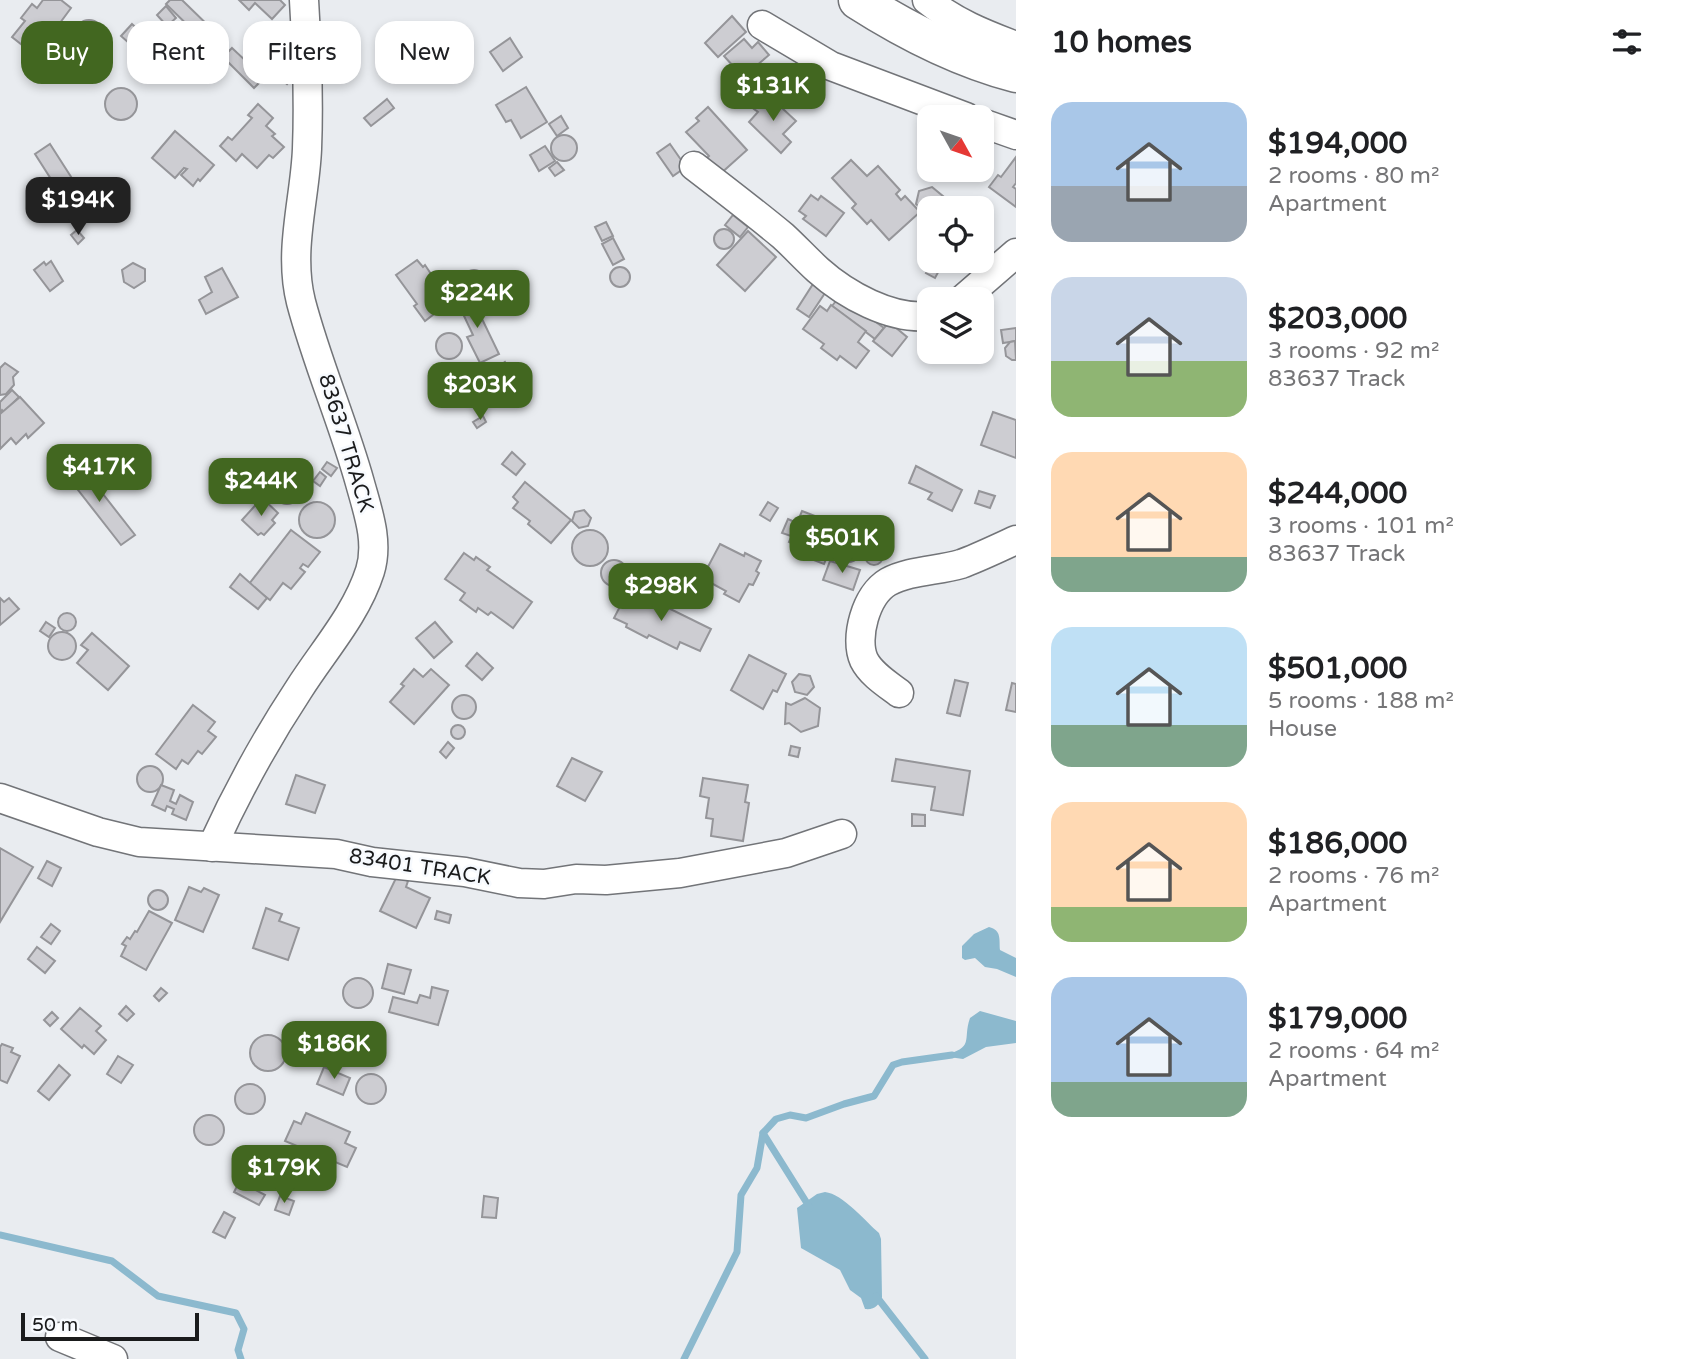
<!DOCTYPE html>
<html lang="en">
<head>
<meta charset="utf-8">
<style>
  :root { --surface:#fff; --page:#f2f2f2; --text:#202124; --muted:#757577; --accent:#426720 }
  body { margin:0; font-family:"Varela Round",sans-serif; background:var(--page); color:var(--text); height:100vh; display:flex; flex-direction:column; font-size:26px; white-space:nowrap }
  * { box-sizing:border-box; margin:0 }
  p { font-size:23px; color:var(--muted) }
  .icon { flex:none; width:38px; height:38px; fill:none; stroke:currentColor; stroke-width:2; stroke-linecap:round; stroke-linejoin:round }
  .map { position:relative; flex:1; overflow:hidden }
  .sheet { display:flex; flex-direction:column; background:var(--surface); width:665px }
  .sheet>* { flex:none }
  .top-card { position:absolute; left:21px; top:21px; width:665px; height:63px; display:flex; gap:14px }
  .needle { width:46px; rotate:130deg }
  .tools { position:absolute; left:917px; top:105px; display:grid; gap:14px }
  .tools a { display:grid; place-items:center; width:77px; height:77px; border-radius:14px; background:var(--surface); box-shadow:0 4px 10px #0003; font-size:35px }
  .scale { position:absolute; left:21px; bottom:18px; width:178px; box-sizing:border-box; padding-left:7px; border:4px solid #1a1b1c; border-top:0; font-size:19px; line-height:24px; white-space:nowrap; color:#1a1b1c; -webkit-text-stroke:5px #f7fafe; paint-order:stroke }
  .price { position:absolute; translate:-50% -60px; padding:0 16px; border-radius:14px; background:var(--accent); color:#fff; font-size:23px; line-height:46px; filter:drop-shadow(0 2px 4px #0008) }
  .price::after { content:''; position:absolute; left:50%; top:42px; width:21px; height:16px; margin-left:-10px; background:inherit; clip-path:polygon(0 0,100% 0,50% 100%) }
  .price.selected { background:#222; color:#fff }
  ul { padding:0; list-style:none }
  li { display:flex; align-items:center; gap:21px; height:175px; padding:0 35px }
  li span { display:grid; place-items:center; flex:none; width:196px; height:140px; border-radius:21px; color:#555 }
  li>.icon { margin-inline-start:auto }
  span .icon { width:84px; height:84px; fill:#fffc; stroke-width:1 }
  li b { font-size:30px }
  h2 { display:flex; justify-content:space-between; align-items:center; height:84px; padding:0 35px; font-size:30px }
  .chip { padding:0 24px; border-radius:21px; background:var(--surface); box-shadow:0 4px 10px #0003; font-size:24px; line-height:63px }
  .chip.selected { background:var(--accent); color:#fff }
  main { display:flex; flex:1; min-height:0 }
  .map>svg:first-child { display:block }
  .water { fill:#8cb9ce }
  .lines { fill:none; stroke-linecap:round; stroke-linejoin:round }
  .stream { stroke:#8cb9ce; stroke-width:7 }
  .building { fill:#cdcdd2; stroke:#959599; stroke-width:2 }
  .minor-casing { stroke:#727478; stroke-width:31 }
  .secondary-casing { stroke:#727478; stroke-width:41 }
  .minor { stroke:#fff; stroke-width:28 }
  .secondary { stroke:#fff; stroke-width:38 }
  .labels { text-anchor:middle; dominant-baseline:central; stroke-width:5; stroke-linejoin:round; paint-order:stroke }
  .street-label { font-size:21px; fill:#1a1b1c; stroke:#f7fafe }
</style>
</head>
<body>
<main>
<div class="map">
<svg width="1016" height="1359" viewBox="0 0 1016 1359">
  <rect width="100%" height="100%" fill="#e9ecf0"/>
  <g class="water">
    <path d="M989,927C1002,930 999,940 1000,950L1016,958V977L997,969L985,967L975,958L965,960L962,958V946L974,934Z"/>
    <path d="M980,1011L1016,1021V1043L986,1047L963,1059L942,1056C976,1047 962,1041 970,1018Z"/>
    <path d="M825,1192C843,1194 865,1221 879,1233L881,1239L882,1297C879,1305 875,1310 865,1309L861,1298L850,1290L840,1270L801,1248L797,1208L817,1194Z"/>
  </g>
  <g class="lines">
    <g class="stream">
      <path d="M763,1133L810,1208"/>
      <path d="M0,1235L112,1261L158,1296L236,1313L244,1329L238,1350L241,1359"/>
      <path d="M876,1296L925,1359"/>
      <path d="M684,1359L737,1252L741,1195L757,1168L763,1133L776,1119L790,1115L806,1118L844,1104L874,1096L893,1065L902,1062L952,1055"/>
    </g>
  </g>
  <g class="building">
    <path d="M43,0H61L71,8L57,27L61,30L58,34L68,42L58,53L59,61L50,67L12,37L25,21L21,18L32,4L37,8Z"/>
    <path d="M170,0H182L219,36L209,46L166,4Z"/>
    <path d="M239,0H280L285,5L272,19L255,3L249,10Z"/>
    <path d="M166,6L176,18L167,26L157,15Z"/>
    <path d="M732,16L746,32L718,57L705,43Z"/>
    <circle cx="89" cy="34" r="14"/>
    <path d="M132,24L156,46L146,58L121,36Z"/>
    <path d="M510,38L522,57L503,71L490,52Z"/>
    <path d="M744,39L752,48L758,42L769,55L743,77L724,56Z"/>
    <path d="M232,48L264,78L254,88L223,57Z"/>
    <path d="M278,61L285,69L279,74L272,67Z"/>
    <path d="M288,74L292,78L287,84L282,80Z"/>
    <path d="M526,87L547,122L521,138L511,120L506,122L496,105Z"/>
    <circle cx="121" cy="104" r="16"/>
    <path d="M767,94L796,121L783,134L791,142L781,153L749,122L758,112L754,109Z"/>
    <path d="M387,99L394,108L371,126L364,118Z"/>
    <path d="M258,104L273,118L266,126L275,134L272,136L284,147L273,158L269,155L257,168L242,154L236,161L220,146L228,137L232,140L252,118L248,115Z"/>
    <path d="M708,107L747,150L719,175L705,160L709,156L686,132L699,121L696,118Z"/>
    <path d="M561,116L568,128L557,136L549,124Z"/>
    <path d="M175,131L214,165L200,181L198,179L193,186L181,175L187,169L184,168L175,178L152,158Z"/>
    <circle cx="564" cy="148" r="13"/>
    <path d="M50,144L82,194L67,204L35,154Z"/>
    <path d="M670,144L686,167L673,176L657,153Z"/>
    <path d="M545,146L555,161L539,171L530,155Z"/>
    <path d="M1016,157V183L1013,187L1016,189V207L989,187L998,175L1001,177Z"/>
    <path d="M851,160L867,176L878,166L900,190L896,194L901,200L905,196L920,212L889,240L871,220L867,224L852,208L856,204L832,178Z"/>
    <path d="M557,162L564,170L555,176L549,168Z"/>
    <path d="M932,187L944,197L942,208H929V214L927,215L916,204L919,191Z"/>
    <path d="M811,195L818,200L821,196L844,213L826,236L803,219L806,216L799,211Z"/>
    <path d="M733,215L748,227L740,237L725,225Z"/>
    <path d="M606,222L613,236L602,241L595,227Z"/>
    <circle cx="724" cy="239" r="10"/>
    <path d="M77,230L84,238L78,244L71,235Z"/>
    <path d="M748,231L776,257L745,291L717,265Z"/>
    <path d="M982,232L990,239L982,249Z"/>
    <path d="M613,238L624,259L613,265L602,244Z"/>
    <path d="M417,260L423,267L425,265L443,292L440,294L447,304L425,321L414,306L417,304L396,275Z"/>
    <path d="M51,261L63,281L50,291L34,270L44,262L46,265Z"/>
    <path d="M933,261L942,265L935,278L926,273Z"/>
    <path d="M133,263L145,269V281L134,288L124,282L122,270Z"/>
    <circle cx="620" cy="277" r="10"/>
    <path d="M222,268L238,297L206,314L199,300L212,292L205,277Z"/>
    <circle cx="474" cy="280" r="10"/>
    <path d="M813,284L825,293L809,317L797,309Z"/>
    <path d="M469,292L499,354L480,363L467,337L473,335L456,299Z"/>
    <path d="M840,296L884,328L875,339L832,306Z"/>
    <path d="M831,305L866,331L858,342L869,351L856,368L840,356L837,360L821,348L824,344L803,329L820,306L827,311Z"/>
    <path d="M889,322L907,337L892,356L873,341Z"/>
    <path d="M1016,328V341L1003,343L1001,330Z"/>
    <circle cx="449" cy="346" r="13"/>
    <path d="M1015,341L1016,360H1012L1006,356L1005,348L1010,342Z"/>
    <path d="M505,362L523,386L513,394L494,370Z"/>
    <path d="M5,363L18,372L13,377L14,385L6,394L0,395V368Z"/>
    <path d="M12,390L19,397L4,412L2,410L0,413V402Z"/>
    <path d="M20,397L44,423L28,438L26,434L16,444L11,438L0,449V414Z"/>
    <path d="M993,412L1016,420V458L981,445Z"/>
    <path d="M483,416L486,422L477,428L473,422Z"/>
    <path d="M512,452L525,464L516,475L502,464Z"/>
    <path d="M78,462L135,535L121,545L64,472Z"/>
    <path d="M327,462L337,468L331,476L322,469Z"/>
    <path d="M916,466L962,490L952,511L928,499L932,493L909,483Z"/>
    <path d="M320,472L326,477L320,486L313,481Z"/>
    <circle cx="287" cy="491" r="13"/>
    <path d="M525,482L571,520L551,543L528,524L530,521L513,508L518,502L513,497Z"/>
    <path d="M979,491L995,496L990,508L975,503Z"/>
    <path d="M262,498L278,513L272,520L275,523L264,535L261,533L258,535L242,520Z"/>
    <path d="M768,502L778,508L770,521L760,515Z"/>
    <circle cx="317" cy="520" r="18"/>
    <path d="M584,510L591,518L588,526L579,528L572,521L575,512Z"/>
    <path d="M802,511L833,523L829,533L836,536L824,564L811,559L814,553L789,542Z"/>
    <path d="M788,519L797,523L791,536L782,533Z"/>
    <circle cx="590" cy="548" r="18"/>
    <path d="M291,530L320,552L308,567L303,564L300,568L305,572L291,589L283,583L270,600L249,584Z"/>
    <circle cx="848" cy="547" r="15"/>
    <path d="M720,544L744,556L745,553L761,561L756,571L759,573L753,585L749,584L739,602L724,594L726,591L702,578Z"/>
    <circle cx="874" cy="556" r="9"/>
    <path d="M464,553L474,560L476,557L490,567L487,570L532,602L513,628L491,612L488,615L478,608L476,612L460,600L465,593L445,579Z"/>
    <circle cx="614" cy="573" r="13"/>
    <path d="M830,561L860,570L853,590L823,580Z"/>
    <path d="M240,574L267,598L258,609L230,587Z"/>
    <path d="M628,591L640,597L642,595L711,629L700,651L680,642L677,649L649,635L647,638L626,627L627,624L614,618Z"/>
    <path d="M0,598L4,602L9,598L19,609L0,625Z"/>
    <circle cx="67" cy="622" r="9"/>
    <path d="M46,622L55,628L49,637L40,631Z"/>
    <path d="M435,622L452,642L434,658L416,638Z"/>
    <circle cx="62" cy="646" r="14"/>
    <path d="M92,633L129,666L108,690L77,663L88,650L81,645Z"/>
    <path d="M477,653L493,668L482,680L466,666Z"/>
    <path d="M749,655L786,674L777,692L773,690L763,709L731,690Z"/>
    <path d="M414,669L423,677L431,669L449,685L414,724L390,702L404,686L401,684Z"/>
    <path d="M799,674L810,676L814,687L807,695L795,692L792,682Z"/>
    <path d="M955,680L968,683L960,716L947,713Z"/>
    <path d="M1012,683L1016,684V712L1006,710Z"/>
    <circle cx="464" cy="707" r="12"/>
    <path d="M805,698L820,708L818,726L801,732L789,723L785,724L786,703L791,705Z"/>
    <path d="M193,705L215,722L208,731L216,737L202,754L198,751L188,764L182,760L176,769L156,754Z"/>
    <circle cx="458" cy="732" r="7"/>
    <path d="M448,742L454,748L446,758L440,752Z"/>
    <path d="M791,746L800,748L798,757L789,755Z"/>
    <path d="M572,758L602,772L585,801L557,786Z"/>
    <path d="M896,759L970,771L963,815L931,810L935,787L892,781Z"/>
    <circle cx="150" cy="779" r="13"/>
    <path d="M296,775L325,785L315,813L286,804Z"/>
    <path d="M703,778L748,785L745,802L749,803L743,841L711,836L713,819L706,818L709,798L700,796Z"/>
    <path d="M161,785L174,790L170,801L176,804L180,795L193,802L186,820L172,814L174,809L167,806L165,811L152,805Z"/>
    <path d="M912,814L925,815V826H912Z"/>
    <path d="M0,848L33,867L0,922Z"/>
    <path d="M47,861L61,868L52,886L38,878Z"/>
    <path d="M397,876L408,881L406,887L430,898L416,928L380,911Z"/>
    <path d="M189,887L201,892L204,888L219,895L203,932L175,920Z"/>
    <circle cx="158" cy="900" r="10"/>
    <path d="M266,908L282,914L279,921L299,928L288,960L253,948Z"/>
    <path d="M149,911L172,923L146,970L121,956L126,946L122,944L127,937L130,939L135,931L137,932Z"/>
    <path d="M437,911L451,915L449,923L435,919Z"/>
    <path d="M51,924L60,931L51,944L41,937Z"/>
    <path d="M37,947L55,961L45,973L28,959Z"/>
    <path d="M388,964L411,970L404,994L382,988Z"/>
    <circle cx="358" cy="993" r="15"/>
    <path d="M432,987L448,991L438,1025L389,1012L393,997L417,1003L420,995L430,998Z"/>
    <path d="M161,988L167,993L159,1001L154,996Z"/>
    <path d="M126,1006L134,1014L127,1021L119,1014Z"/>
    <path d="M80,1008L101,1026L96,1031L106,1040L94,1054L84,1045L82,1048L61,1029Z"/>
    <path d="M52,1012L58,1018L50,1026L44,1020Z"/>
    <circle cx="268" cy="1053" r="18"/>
    <path d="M2,1044L13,1048L11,1052L20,1056L7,1083L0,1080V1047Z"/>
    <path d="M118,1056L133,1065L121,1083L107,1074Z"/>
    <path d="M59,1065L70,1075L49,1100L38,1091Z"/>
    <path d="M324,1067L350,1078L343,1095L317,1084Z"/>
    <circle cx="371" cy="1089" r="15"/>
    <circle cx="250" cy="1099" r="15"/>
    <path d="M306,1113L350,1132L345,1143L356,1148L347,1167L285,1141L294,1121L301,1124Z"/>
    <circle cx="209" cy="1130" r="15"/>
    <path d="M246,1169L258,1176L252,1188L265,1195L259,1205L234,1192Z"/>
    <path d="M280,1196L294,1201L289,1215L275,1210Z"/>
    <path d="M484,1196L498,1198L496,1218L482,1217Z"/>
    <path d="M224,1212L235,1218L225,1238L213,1232Z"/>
  </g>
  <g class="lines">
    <defs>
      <g id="minor">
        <path d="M927,0C954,22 984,34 1016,46"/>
        <path d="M762,25L831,66L966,117"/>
        <path d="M982,123L1016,135"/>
        <path d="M694,166C724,189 754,212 783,236C795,247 806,259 818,270C846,295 891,320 929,316"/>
        <path d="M963,299L1016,253"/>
        <path d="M899,693C887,684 871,674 864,660C854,638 866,595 888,582C910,570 938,571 961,564C980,557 998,548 1016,540"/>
        <path d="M0,798L98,832L139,842L336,854L372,862L465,872L519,883L544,884L576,879L606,880L680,873L786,853L842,834"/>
        <path d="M212,847C237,792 266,739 299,689C323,651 356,615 370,571C379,542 368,512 360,483C343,422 317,363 301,302C288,251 305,199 307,149C309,100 307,49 304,0"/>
        <path d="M60,1337L113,1359"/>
      </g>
      <path id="secondary" d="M858,0C908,32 959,58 1016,73"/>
    </defs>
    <use href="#minor" class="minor-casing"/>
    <use href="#secondary" class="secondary-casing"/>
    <use href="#minor" class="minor"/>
    <use href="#secondary" class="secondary"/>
  </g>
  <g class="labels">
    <g class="street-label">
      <text transform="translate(346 443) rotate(73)">83637 TRACK</text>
      <text transform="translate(420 867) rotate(9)">83401 TRACK</text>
    </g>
  </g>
</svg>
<div class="tools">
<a><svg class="needle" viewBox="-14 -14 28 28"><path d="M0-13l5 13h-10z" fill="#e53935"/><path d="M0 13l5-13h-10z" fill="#757577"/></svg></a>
<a><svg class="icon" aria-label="locate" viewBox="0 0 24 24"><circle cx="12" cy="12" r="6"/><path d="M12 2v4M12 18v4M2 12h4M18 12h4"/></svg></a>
<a><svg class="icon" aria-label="layers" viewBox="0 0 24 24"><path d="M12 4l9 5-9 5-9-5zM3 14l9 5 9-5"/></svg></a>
</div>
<div class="scale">50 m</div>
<b class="price" style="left:773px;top:123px">$131K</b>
<b class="price selected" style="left:78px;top:237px">$194K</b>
<b class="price" style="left:477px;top:330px">$224K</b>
<b class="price" style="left:480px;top:422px">$203K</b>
<b class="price" style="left:99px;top:504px">$417K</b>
<b class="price" style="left:261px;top:518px">$244K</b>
<b class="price" style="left:842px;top:575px">$501K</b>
<b class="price" style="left:661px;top:623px">$298K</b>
<b class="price" style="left:334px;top:1081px">$186K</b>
<b class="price" style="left:284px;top:1205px">$179K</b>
<div class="top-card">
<a class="chip selected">Buy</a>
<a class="chip">Rent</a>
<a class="chip">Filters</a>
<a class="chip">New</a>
</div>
</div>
<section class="sheet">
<h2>10 homes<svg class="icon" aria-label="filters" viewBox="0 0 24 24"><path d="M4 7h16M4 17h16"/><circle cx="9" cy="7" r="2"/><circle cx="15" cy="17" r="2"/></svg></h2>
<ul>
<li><span style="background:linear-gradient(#a9c7e8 60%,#9aa5b1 0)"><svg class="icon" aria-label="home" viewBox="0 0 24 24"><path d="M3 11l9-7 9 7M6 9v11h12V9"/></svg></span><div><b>$194,000</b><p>2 rooms · 80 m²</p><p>Apartment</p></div></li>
<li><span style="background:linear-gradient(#c9d6e8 60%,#8fb573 0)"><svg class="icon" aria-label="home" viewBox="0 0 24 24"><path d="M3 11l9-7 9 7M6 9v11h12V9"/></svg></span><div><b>$203,000</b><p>3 rooms · 92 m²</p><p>83637 Track</p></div></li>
<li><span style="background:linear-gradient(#ffd9b3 75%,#7fa58c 0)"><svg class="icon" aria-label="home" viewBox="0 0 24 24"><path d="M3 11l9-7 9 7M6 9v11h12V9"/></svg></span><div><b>$244,000</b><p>3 rooms · 101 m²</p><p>83637 Track</p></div></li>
<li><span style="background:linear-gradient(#bfe0f5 70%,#7fa58c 0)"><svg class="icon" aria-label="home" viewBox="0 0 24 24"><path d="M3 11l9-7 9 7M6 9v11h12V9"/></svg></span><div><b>$501,000</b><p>5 rooms · 188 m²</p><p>House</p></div></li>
<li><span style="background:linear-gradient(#ffd9b3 75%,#8fb573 0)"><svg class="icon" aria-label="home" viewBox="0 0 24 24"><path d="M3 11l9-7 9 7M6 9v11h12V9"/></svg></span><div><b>$186,000</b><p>2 rooms · 76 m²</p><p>Apartment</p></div></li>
<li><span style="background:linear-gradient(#a9c7e8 75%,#7fa58c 0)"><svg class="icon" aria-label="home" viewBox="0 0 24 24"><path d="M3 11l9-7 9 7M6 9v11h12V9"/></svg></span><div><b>$179,000</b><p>2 rooms · 64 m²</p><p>Apartment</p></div></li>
</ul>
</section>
</main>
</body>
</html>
